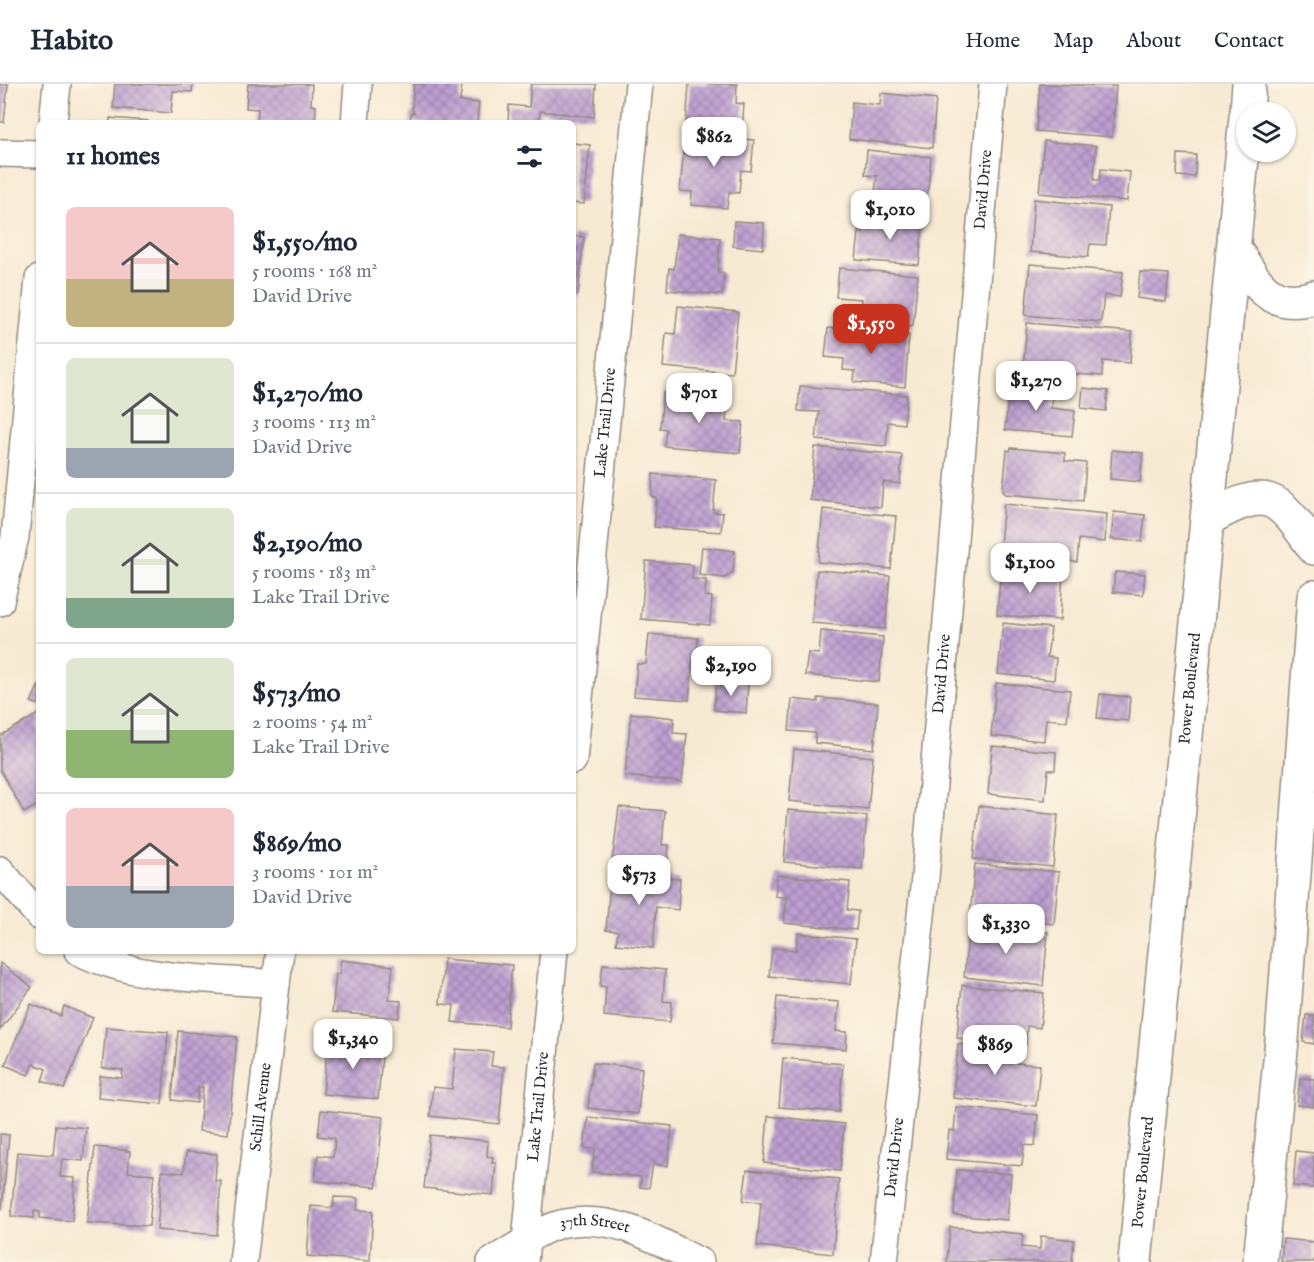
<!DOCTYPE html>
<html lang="en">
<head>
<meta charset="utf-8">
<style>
  :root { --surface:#fff; --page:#f6f6f7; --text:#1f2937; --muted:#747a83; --line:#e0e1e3; --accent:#c8321e }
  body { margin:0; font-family:"IM FELL English",serif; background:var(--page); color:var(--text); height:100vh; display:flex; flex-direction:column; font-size:22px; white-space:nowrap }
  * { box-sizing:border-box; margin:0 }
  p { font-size:20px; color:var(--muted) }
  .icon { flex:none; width:33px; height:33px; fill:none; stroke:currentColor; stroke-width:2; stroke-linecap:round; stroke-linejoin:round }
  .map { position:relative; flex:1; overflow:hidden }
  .side { position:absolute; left:36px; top:36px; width:540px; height:834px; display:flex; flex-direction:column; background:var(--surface); border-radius:9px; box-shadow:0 2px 4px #0004 }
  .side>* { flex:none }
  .controls { position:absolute; left:1236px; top:18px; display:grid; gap:12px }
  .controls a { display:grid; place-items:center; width:60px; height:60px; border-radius:50%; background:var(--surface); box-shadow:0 2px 4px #0004; font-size:30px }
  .price { position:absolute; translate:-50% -51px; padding:0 14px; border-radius:12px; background:#fff; color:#222; font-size:20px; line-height:39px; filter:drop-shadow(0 2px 3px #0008) }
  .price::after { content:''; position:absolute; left:50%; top:36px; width:18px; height:14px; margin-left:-9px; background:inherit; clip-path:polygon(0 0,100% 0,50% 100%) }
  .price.on { background:var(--accent); color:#fff }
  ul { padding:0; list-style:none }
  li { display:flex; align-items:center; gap:18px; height:150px; padding:0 30px }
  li+li { border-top:2px solid var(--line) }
  li span { display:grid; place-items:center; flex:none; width:168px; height:120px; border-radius:9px; color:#555 }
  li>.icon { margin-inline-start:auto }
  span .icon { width:72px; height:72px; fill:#fffc; stroke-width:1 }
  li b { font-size:26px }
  h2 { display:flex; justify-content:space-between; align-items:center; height:72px; padding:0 30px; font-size:26px }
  header { display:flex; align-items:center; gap:36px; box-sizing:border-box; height:84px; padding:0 30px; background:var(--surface); border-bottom:2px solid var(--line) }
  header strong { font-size:28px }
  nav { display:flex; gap:33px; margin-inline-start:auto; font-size:21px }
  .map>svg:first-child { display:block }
  .building { fill:url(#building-cross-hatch) }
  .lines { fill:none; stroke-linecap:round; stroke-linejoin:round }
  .street-casing { stroke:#918a7f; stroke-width:30 }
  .secondary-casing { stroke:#918a7f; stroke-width:36 }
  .street { stroke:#fff; stroke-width:27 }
  .secondary { stroke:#fff; stroke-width:33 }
  .labels { text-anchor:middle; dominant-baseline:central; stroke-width:4.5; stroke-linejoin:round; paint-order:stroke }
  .street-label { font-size:16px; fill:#2b2b2b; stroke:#fcf5e5 }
</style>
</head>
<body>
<header>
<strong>Habito</strong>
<nav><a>Home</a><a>Map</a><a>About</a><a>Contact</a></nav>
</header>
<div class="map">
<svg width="1314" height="1178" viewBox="0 0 1314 1178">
  <defs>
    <pattern id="building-cross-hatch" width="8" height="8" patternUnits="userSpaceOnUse" patternTransform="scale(1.5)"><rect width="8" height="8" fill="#bd9fd1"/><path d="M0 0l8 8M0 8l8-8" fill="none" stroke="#9a82aa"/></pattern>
  </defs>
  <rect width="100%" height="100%" fill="#fcf5e5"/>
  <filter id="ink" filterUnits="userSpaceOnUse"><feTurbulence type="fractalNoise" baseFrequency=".0167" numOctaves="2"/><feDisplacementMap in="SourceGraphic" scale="12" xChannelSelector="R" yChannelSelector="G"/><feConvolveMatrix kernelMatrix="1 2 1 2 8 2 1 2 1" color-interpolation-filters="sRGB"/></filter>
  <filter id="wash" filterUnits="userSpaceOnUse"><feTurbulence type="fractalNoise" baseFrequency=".008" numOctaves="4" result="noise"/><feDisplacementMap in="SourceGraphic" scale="24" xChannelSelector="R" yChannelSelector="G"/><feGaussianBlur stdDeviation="1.35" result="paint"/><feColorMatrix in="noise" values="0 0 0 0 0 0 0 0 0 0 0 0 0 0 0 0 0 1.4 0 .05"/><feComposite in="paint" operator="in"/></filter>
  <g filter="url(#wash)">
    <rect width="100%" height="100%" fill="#f7ead3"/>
    <g id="blocks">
      <g class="building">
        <path d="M0,0H8L4,38H0Z"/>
        <path d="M115,0H193L192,8L173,7L171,29L113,24Z"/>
        <path d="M248,0H312L311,21L316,22L315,39H257L258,25L246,24Z"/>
        <path d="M414,0H462L460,17L479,19L477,39H410L411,29H414L412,25Z"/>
        <path d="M531,0H596L594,33L540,27L539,39H508L509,21L529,23Z"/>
        <path d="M689,0H737L736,19L744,20L742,47L686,41Z"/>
        <path d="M1040,0L1116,2L1112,53L1036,47Z"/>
        <path d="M881,9L936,15L932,64L849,55L852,18L880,21Z"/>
        <path d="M110,34L148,37V39H110Z"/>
        <path d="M685,50L754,56L751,87L741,86L739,109L729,108L727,124L691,121L692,108L680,107Z"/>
        <path d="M1044,57L1096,62L1094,96H1100L1101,85L1130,88L1127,117L1039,109Z"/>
        <path d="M573,59L590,61L584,120L573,119Z"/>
        <path d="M867,66L931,73L927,115L875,109L877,92L865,91Z"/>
        <path d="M1178,70L1196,71L1195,93L1177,92Z"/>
        <path d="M1034,115L1109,123L1106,161L1090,160L1088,173L1030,168Z"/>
        <path d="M865,133L923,138L919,181L856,176L859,148H863Z"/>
        <path d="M734,137L764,139L763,165L733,162Z"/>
        <path d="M678,150L720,154L718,188L724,189L722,211L667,206L669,184L674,185Z"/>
        <path d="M573,152L584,153L578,211L573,210Z"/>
        <path d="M1030,180L1123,188L1120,213L1104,211L1101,238L1025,231Z"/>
        <path d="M839,184L918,191L913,242L859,237L862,215L836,213Z"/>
        <path d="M1140,188L1169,190L1166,218L1137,214Z"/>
        <path d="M678,222L738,228L732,289L663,283L666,249L675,250Z"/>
        <path d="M1027,239L1132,248L1130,279L1103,277L1102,292L1023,286Z"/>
        <path d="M828,244L909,251L905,303L854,298L855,287L843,286L844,275L825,273Z"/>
        <path d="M1009,300L1053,303L1051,324L1075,327L1072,352L1005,346Z"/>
        <path d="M800,302L907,311L904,340L888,338L886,362L816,356L819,328L798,327Z"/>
        <path d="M1083,304L1108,307L1106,327L1081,324Z"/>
        <path d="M663,309L728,315L726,337L743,338L740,369L664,362L666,345L660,344Z"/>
        <path d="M815,363L902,371L900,400L883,398L881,423L810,416Z"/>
        <path d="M1011,364L1065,369V377L1086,379L1083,417L1005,410L1003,406L1007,366L1010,367Z"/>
        <path d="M1112,366L1143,369L1140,398L1110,395Z"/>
        <path d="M653,390L716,396L713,428L723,429L721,448L654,443L657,414L652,413Z"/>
        <path d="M1004,420L1107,430L1105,458L1079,455L1077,478L999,471Z"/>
        <path d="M823,425L896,432L891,485L818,478Z"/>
        <path d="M1114,428L1145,431L1142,458L1111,455Z"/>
        <path d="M702,463L735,467L733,488L725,494L699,491Z"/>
        <path d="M646,477L693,481L692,495L706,496L705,512L712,513L710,541L641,535Z"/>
        <path d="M1001,483L1063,488L1060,536L997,531Z"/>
        <path d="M817,486L890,492L885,545L812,539Z"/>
        <path d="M1115,488L1145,490L1143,511L1113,508Z"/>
        <path d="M1003,539L1051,544L1047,573L1056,574L1054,596L998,590Z"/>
        <path d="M821,547L883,553L879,598L805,591L808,569L819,570Z"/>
        <path d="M649,550L698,554L696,576L693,575L689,616L634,612L637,580H646Z"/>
        <path d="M716,597L748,600L746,629L714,626Z"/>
        <path d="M996,599L1070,606L1067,637L1046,635L1044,657L991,652Z"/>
        <path d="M39,601V621L31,618Z"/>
        <path d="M1100,610L1130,613L1128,637L1097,634Z"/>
        <path d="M818,614L878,619L874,665L815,659V649L789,647L792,615L818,618Z"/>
        <path d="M631,629L674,634L673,649L687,650L682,698L625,692Z"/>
        <path d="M38,630L39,720L24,729L0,685V652Z"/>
        <path d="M992,662L1056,668L1055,686H1048L1045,716L988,710Z"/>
        <path d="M794,665L873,673L868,726L789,717Z"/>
        <path d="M979,722L1058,731L1053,783L973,775Z"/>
        <path d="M619,723L665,727L662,761H669L667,784L612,779Z"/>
        <path d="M788,726L867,732L862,785L784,778Z"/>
        <path d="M975,780L1059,788L1054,840L970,832Z"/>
        <path d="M611,788L680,795L678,826L656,823L653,864L616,860L618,847L606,846Z"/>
        <path d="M777,791L850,798L847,826L858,827L856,846L784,839L787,814L775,812Z"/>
        <path d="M969,840L1048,848L1043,902L964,893Z"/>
        <path d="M798,849L856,855L851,900L769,892L772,864L796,866Z"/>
        <path d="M444,875L512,881L507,943L452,938L454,921L440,920Z"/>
        <path d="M341,876L393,882L389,916L401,917L399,934L332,928L336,890H339Z"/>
        <path d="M0,879L32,903L0,946Z"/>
        <path d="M603,880L665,886L663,917L672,918L670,938L604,932L606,903L600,902Z"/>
        <path d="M962,901L1044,909L1040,944L1027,942L1026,961L957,954Z"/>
        <path d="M777,913L839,918L836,947L847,948L846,965L773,959Z"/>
        <path d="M31,920L61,932L64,922L93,934L64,1005L42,997L46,985L33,980L28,991L5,981Z"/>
        <path d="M1306,931L1314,932V960L1303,958Z"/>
        <path d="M106,943L168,948L162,1020L98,1014L100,992L122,994L123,986L102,984Z"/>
        <path d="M178,947L237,953L228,1050L199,1047L203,1003H198L197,1019L172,1016Z"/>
        <path d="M328,956L383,962L378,1015L323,1010Z"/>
        <path d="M958,960L1017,966L1016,979L1040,981L1036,1022L953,1014Z"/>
        <path d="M456,965L493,968L491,982L504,983L499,1040L430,1032L433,1003L452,1005Z"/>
        <path d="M783,974L843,980L839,1028L779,1023Z"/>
        <path d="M593,979L642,984L638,1030L588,1024Z"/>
        <path d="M1300,994L1314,995V1023L1297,1021Z"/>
        <path d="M956,1023L1038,1031L1035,1062L1024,1061L1022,1082L946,1075L949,1046L954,1047Z"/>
        <path d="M321,1026L383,1033L376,1103L315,1097L318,1071L333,1073L335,1054L318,1052Z"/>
        <path d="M768,1032L844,1040L840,1087L764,1079Z"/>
        <path d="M588,1033L672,1042L668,1082L653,1080L649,1104L640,1103L641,1093L592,1088L595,1065L584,1064Z"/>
        <path d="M56,1041L86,1044L83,1077L62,1075L60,1093L75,1094L72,1137L40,1134V1128L34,1127V1134L11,1132L17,1068L53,1071Z"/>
        <path d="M0,1050L9,1051L2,1125H0Z"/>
        <path d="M430,1051L488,1057L487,1072L493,1073L492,1079H496L493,1111L424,1104Z"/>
        <path d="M95,1063L130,1067L128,1088L154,1090L149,1142L87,1139Z"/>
        <path d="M1296,1067L1314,1069V1104L1293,1102Z"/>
        <path d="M186,1068L217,1070L215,1097H221L217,1151L157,1146L162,1087L184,1089Z"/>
        <path d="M747,1086L839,1095L833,1170L757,1162L761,1118L743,1117Z"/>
        <path d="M957,1086L1011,1090L1007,1136L954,1131Z"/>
        <path d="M334,1113L358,1114L357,1126L373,1127L370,1177L307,1172L311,1122L333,1124Z"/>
        <path d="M950,1143L1023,1150L1022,1163L1040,1165L1041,1152L1074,1156L1072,1178H947Z"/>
        <path d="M1283,1155L1314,1158V1178H1281Z"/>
      </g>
    </g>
  </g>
  <g filter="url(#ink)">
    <use href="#blocks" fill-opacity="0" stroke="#918a7f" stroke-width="1.5"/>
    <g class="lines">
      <defs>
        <g id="street">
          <path d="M53,39L57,0"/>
          <path d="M355,39L358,0"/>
          <path d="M0,69L39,70"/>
          <path d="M0,518L15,453L39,195"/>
          <path id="s1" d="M573,676L639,0"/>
          <path d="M0,786L39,832"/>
          <path d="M78,867C137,897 211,894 276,900"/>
          <path id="s2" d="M243,1178L280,867"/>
          <path id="s3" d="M491,1178C511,1166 543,1143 565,1139C616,1130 656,1156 700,1178"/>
          <path id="s4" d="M524,1178L554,867"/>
          <path id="s5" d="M884,1178L925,794L993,0"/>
        </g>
        <g id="secondary">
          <path d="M1247,28L1249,0"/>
          <path d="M1235,166C1256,198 1269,227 1314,213"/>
          <path d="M1208,435C1268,401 1276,410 1314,464"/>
          <path id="s6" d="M1135,1178L1246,33"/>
          <path d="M1260,1178L1282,956L1314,513"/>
        </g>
      </defs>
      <use href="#street" class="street-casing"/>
      <use href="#secondary" class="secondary-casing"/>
      <use href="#street" class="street"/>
      <use href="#secondary" class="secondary"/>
    </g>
  </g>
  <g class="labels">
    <g class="street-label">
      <text stroke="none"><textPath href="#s5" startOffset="1077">David Drive</textPath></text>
      <text stroke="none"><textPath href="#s1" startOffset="339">Lake Trail Drive</textPath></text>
      <text stroke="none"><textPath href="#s5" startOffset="591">David Drive</textPath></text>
      <text stroke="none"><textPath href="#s6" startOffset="576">Power Boulevard</textPath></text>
      <text stroke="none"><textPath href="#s4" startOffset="156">Lake Trail Drive</textPath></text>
      <text stroke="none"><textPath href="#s2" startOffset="156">Schill Avenue</textPath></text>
      <text stroke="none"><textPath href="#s5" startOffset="105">David Drive</textPath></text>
      <text stroke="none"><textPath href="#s6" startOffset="90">Power Boulevard</textPath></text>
      <text stroke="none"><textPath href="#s3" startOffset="114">37th Street</textPath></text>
    </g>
  </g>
</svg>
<div class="controls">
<a><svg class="icon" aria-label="layers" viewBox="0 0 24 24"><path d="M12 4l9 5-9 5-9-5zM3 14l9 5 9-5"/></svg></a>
</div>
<b class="price" style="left:714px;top:84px">$862</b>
<b class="price" style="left:890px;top:157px">$1,010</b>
<b class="price on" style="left:871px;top:271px">$1,550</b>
<b class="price" style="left:1036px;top:328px">$1,270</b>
<b class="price" style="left:699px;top:340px">$701</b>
<b class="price" style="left:1030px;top:510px">$1,100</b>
<b class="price" style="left:731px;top:613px">$2,190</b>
<b class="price" style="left:639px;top:822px">$573</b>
<b class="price" style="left:1006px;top:871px">$1,330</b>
<b class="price" style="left:353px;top:986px">$1,340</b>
<b class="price" style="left:995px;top:992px">$869</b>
<section class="side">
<h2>11 homes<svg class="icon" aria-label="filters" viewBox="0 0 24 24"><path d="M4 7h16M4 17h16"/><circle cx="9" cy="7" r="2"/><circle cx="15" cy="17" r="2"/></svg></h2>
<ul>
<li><span style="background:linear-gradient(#f6c9c9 60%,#c2b280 0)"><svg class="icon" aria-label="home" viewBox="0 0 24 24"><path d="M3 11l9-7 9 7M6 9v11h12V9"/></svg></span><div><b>$1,550/mo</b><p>5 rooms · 168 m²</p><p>David Drive</p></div></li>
<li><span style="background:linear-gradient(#dfe7d0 75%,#9aa5b1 0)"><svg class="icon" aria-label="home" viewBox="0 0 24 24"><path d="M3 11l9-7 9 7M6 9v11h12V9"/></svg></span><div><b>$1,270/mo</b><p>3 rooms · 113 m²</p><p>David Drive</p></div></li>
<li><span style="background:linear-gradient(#dfe7d0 75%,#7fa58c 0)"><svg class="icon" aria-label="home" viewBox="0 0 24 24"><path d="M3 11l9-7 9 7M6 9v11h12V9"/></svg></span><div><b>$2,190/mo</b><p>5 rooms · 183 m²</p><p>Lake Trail Drive</p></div></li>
<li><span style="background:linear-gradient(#dfe7d0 60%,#8fb573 0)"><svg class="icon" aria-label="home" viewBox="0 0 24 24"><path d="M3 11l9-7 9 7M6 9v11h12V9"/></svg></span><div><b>$573/mo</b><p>2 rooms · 54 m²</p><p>Lake Trail Drive</p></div></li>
<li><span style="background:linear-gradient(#f6c9c9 65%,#9aa5b1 0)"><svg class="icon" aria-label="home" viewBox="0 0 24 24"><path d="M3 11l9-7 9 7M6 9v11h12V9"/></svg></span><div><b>$869/mo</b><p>3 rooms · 101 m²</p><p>David Drive</p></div></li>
</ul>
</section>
</div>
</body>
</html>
